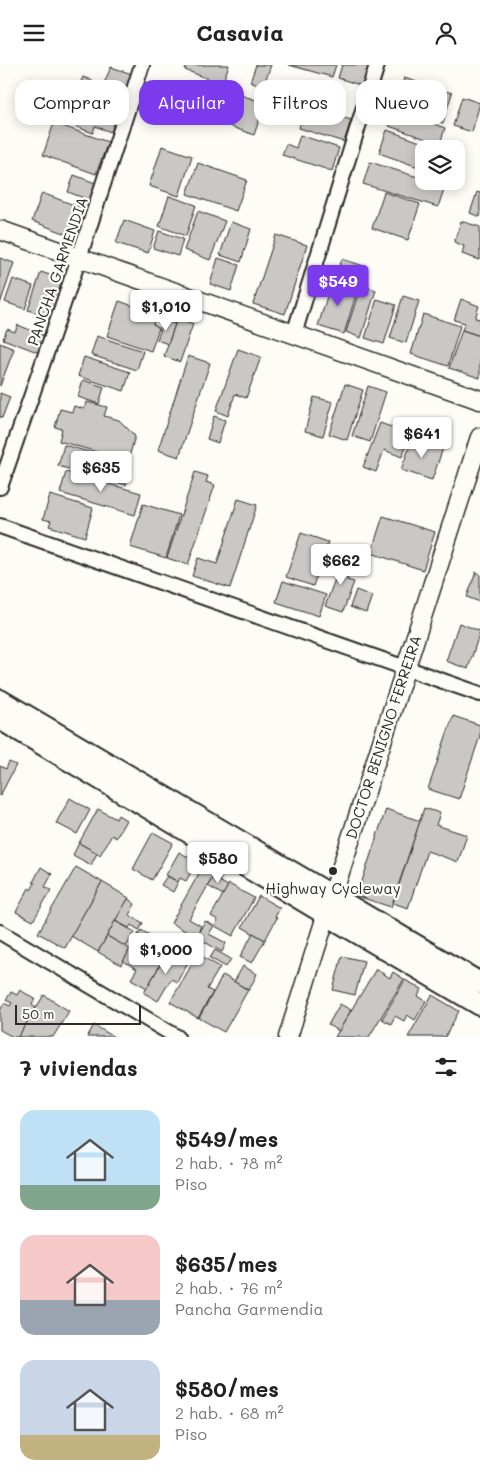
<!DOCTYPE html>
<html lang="es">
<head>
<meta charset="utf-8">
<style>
  :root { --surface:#fff; --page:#f2f2f2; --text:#222; --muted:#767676; --accent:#7c3aed }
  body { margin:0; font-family:Mali,sans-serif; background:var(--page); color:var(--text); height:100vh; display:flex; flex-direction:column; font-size:19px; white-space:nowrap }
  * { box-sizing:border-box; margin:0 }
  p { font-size:16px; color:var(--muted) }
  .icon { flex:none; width:28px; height:28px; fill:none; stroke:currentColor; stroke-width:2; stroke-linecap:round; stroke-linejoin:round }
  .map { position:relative; height:972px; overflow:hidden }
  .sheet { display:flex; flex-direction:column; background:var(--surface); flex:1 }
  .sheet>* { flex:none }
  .top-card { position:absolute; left:15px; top:15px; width:450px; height:45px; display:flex; gap:10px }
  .controls { position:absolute; left:415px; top:75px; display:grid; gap:10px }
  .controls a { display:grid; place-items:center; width:50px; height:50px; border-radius:10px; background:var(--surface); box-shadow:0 2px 12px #0003; font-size:25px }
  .scale { position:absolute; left:15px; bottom:12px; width:126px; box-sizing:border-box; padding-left:5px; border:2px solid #2b2b2b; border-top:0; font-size:14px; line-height:18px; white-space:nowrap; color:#2b2b2b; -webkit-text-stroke:4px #fdfcf7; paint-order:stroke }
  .price { position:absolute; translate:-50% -42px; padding:0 11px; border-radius:5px; background:#fff; color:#222; font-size:16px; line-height:32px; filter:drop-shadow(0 1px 2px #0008) }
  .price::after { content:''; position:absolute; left:50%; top:30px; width:15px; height:11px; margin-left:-8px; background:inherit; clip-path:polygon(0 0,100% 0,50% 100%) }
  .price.active { background:var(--accent); color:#fff }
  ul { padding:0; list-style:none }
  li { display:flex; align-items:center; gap:15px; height:125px; padding:0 20px }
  li span { display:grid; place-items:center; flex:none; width:140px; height:100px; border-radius:15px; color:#555 }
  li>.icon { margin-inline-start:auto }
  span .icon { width:60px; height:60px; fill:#fffc; stroke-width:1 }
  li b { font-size:21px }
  h2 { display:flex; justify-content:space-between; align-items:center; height:60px; padding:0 20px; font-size:21px }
  .chip { padding:0 18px; border-radius:15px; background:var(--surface); box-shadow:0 2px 12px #0003; font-size:18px; line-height:45px }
  .chip.active { background:var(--accent); color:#fff }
  header { display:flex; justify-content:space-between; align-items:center; height:65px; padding:0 20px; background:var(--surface); font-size:22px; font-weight:700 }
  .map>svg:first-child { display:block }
  .building { fill:#c9c8c4; stroke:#2b2b2b }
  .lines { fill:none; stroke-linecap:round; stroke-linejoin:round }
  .minor-casing { stroke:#2b2b2b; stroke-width:18 }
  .tertiary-casing { stroke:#2b2b2b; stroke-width:21 }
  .secondary-casing { stroke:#2b2b2b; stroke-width:24 }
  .minor { stroke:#fdfcf7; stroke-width:14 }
  .tertiary { stroke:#fdfcf7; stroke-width:18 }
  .secondary { stroke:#fdfcf7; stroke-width:20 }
  .poi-dot { fill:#2b2b2b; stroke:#fdfcf7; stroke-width:2 }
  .labels { text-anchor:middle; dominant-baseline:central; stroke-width:4.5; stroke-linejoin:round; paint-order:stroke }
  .street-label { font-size:15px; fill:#2b2b2b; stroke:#fdfcf7 }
  .poi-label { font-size:15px; fill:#2b2b2b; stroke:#fdfcf7 }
</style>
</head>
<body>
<header><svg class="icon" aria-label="menu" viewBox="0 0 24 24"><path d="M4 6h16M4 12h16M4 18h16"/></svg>Casavia<svg class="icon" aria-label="person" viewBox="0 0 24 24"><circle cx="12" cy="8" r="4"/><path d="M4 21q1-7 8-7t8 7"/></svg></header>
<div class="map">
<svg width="480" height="972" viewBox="0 0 480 972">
  <rect width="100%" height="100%" fill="#fdfcf7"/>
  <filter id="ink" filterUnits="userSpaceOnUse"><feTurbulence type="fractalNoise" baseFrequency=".02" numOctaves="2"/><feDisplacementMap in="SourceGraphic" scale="10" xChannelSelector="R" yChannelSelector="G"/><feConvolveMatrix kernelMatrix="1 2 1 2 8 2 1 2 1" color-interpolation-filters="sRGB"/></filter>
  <g filter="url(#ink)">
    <g class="building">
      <path d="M187,0H229L222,19L185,5Z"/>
      <path d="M256,0H271L263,22L250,17Z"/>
      <path d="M289,0H336L332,12Z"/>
      <path d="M342,0H369L363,21L338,13Z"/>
      <path d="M111,2L132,9L126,26L104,18Z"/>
      <path d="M83,12L125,29L117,50L74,32Z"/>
      <path d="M404,13L452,28L443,58L395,43Z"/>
      <path d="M222,24L265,38L254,70L212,55Z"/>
      <path d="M38,25L116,53L111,67L95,61L93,68L44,50L48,38L35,33Z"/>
      <path d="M462,32L480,38L472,67L453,61Z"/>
      <path d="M394,45L445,63L440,79L389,61Z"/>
      <path d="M326,47L351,55L344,77L299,63L303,49L323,56Z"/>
      <path d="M54,58L108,77L96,109L43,90Z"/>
      <path d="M387,65L440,84H424V104L379,88Z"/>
      <path d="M300,70L339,83L332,106L282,90L286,79L296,83Z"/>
      <path d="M162,81L192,91L179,131L149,121Z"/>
      <path d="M370,97L424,114V116H430L445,121L438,142L363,119Z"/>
      <path d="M198,98L247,115L236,146L187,129Z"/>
      <path d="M74,110L98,119L92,136L68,127Z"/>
      <path d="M384,127L420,139L408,175L372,163Z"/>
      <path d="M477,127L480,128V152L470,148Z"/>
      <path d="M42,128L90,146L80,174L32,156Z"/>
      <path d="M169,131L196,140L186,171L159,161Z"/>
      <path d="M198,146L225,156L210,195L184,185Z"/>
      <path d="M124,155L155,166L148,188L116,178Z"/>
      <path d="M461,156L480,162V195L462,189L464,181L454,177Z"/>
      <path d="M231,157L251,164L241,197L220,190Z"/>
      <path d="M159,166L183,174L178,191L153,183Z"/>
      <path d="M276,170L307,180L285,249L253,239Z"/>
      <path d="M0,193L14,198L0,239Z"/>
      <path d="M218,193L239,200L231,226L210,219Z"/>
      <path d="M342,194L364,201L357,221L335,214Z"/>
      <path d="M41,207L67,216L54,254L28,245Z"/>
      <path d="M13,214L33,221L25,244L5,237Z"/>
      <path d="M332,215L358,223L344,269L318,261Z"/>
      <path d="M361,220L376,225L361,273L346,267Z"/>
      <path d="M403,231L419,236L406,278L390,273Z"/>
      <path d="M377,234L396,240L384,279L365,273Z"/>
      <path d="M461,234L479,241L475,253L480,254V271L462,265L465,258L454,255Z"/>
      <path d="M119,236L156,249L153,259L159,263L151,286L107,271Z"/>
      <path d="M423,249L460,261L448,301L411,289Z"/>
      <path d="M177,253L193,259L180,297L164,291Z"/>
      <path d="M164,255L175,259L168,279L157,275Z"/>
      <path d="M18,260L47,272L40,288L3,274L7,264L15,267Z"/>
      <path d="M462,265L480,271V313L449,303Z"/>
      <path d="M97,271L143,286L137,305L91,290Z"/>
      <path d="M0,278L14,284L0,321Z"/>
      <path d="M238,284L261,292L246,333L235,329L228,351L216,346Z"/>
      <path d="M188,291L210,298L179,392L158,385Z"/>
      <path d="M84,292L130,307L124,326L78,311Z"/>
      <path d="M83,315L104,322L99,339L78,332Z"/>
      <path d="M345,319L363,325L347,375L329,369Z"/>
      <path d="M368,321L386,327L370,377L352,371Z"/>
      <path d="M0,328L10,332L2,353L0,352Z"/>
      <path d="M314,332L333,337L323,371L305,366Z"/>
      <path d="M87,337L107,342L104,351L119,355L135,371L128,396L59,376L62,364L55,362L60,344L72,347L74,341L85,344Z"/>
      <path d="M214,351L225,355L218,378L207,374Z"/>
      <path d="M380,358L410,369L402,392L384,385L376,407L363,402Z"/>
      <path d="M413,372L443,383L432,415L401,405Z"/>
      <path d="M64,380L132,399L126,420L58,401Z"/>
      <path d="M66,407L141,428L135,450L60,428Z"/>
      <path d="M195,407L208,411L206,417L215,420L188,500L167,493Z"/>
      <path d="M50,430L93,443L85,472L49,461L51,456L43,454Z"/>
      <path d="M238,434L257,440L230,523L192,511L198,493L217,499Z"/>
      <path d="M143,439L179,450L166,493L130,482Z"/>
      <path d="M383,451L435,467L423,505L371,488Z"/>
      <path d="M301,468L328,477L313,521L286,512Z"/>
      <path d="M344,490L355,494L347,515L354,517L343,547L325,541Z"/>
      <path d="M476,507L480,509V537L467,532Z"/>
      <path d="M283,516L326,530L319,551L276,537Z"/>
      <path d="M356,525L372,531L366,548L350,542Z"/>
      <path d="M459,558L480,566L468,604L446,596Z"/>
      <path d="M453,651L480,660V671L459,734L428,724Z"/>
      <path d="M9,697L16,700L0,731V701L6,704Z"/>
      <path d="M70,733L90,745L77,769L56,758Z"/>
      <path d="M424,743L440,748L436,760L467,770L458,797L427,786L408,843L393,838Z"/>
      <path d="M98,744L116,754L118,750L126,755L116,773L112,770L100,790L79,778Z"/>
      <path d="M386,744L420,756L391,842L357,831Z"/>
      <path d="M153,767L173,778L152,815L133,804Z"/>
      <path d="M79,778L97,788L91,800L73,790Z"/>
      <path d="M179,787L197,797L186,816L180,813L178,817L166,810Z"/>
      <path d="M41,802L52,809L45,822L51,825L33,856L16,847L29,823L31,825L35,818L33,817Z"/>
      <path d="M76,802L102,817L65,883L38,868Z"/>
      <path d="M202,803L214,810L189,854L201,861L196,872L171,858Z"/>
      <path d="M216,806L223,810L219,816L228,821L223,830L208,821Z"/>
      <path d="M167,811L178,817L173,827L161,820Z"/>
      <path d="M102,817L129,833L98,887L71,871Z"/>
      <path d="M229,819L254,833L233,871L215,861L218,855L211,851Z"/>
      <path d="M259,831L280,843L275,852L277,853L265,875L242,862Z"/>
      <path d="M128,834L135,839L129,850L143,858L139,865L131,860L129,863L115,856Z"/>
      <path d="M115,856L135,867L126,882L107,871Z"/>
      <path d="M205,856L214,861L209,869L226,878L222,887L196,872Z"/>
      <path d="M141,865L170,882L147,923L131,914L137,904L123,896Z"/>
      <path d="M253,868L265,875L252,898L240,892Z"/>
      <path d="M107,871L130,884L121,900L98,887Z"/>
      <path d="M215,885L231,894L226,902L210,893Z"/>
      <path d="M168,886L188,897L177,917L171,914L158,936L144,928Z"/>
      <path d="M198,889L220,902L207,924L213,927L198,953L170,937Z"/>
      <path d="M342,891L364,896L355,930L333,925Z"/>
      <path d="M243,901L257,909L249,925L234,917Z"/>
      <path d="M376,904L390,913L393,907L404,914L369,972H335Z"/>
      <path d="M223,910L248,925L224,967L199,953Z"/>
      <path d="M405,915L422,924L418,931L426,936L415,955L407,950L404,956L395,951L391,959L382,954Z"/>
      <path d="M20,925L35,934L32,940L36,943L18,972H13L0,965V946L4,938L10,941L12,938L6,935L11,927L17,930Z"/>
      <path d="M44,930L69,946L53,972H18Z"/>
      <path d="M432,930L459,946L445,972H408Z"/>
      <path d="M340,939L351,945L339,966L328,960Z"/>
      <path d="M94,960L114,972H87Z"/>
    </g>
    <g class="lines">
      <defs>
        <g id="minor">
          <path d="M294,269L377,0"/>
          <path d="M0,422L79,193L142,0"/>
          <path d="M0,461L480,629"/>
          <path d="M0,867L177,972"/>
        </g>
        <g id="tertiary">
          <path d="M0,165L480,335"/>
          <path d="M288,972L332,832L480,372"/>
        </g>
        <g id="secondary">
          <path d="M0,635L480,918"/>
          <path d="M0,654L327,850L480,940"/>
        </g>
      </defs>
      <use href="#minor" class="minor-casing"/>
      <use href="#tertiary" class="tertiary-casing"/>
      <use href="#secondary" class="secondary-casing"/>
      <use href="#minor" class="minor"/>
      <use href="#tertiary" class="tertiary"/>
      <use href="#secondary" class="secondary"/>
    </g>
  </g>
  <circle class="poi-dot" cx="333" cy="806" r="5"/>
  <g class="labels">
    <g class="street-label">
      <text transform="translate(57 206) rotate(-71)">PANCHA GARMENDIA</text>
      <text transform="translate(383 672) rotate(-72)">DOCTOR BENIGNO FERREIRA</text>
    </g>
    <g class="poi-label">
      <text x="333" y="823">Highway Cycleway</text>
    </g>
  </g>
</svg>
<div class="controls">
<a><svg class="icon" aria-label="layers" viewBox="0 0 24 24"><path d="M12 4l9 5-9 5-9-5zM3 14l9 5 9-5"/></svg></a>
</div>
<div class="scale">50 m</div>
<b class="price active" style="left:338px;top:242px">$549</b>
<b class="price" style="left:166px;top:267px">$1,010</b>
<b class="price" style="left:422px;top:394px">$641</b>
<b class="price" style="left:101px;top:428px">$635</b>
<b class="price" style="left:341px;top:521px">$662</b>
<b class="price" style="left:218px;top:819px">$580</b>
<b class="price" style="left:166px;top:910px">$1,000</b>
<div class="top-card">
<a class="chip">Comprar</a>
<a class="chip active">Alquilar</a>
<a class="chip">Filtros</a>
<a class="chip">Nuevo</a>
</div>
</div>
<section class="sheet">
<h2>7 viviendas<svg class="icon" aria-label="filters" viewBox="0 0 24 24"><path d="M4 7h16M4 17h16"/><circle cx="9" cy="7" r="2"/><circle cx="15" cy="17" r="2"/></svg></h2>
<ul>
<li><span style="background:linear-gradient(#bfe0f5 75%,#7fa58c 0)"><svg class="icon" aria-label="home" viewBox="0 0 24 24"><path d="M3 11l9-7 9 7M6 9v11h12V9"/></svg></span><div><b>$549/mes</b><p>2 hab. · 78 m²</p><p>Piso</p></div></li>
<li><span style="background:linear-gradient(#f6c9c9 65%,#9aa5b1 0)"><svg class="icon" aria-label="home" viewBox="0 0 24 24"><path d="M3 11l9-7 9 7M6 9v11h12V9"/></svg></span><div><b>$635/mes</b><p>2 hab. · 76 m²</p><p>Pancha Garmendia</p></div></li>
<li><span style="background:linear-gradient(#c9d6e8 75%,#c2b280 0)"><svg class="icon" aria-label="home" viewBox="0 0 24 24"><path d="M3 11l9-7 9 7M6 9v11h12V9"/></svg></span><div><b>$580/mes</b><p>2 hab. · 68 m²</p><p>Piso</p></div></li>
</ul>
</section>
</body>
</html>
